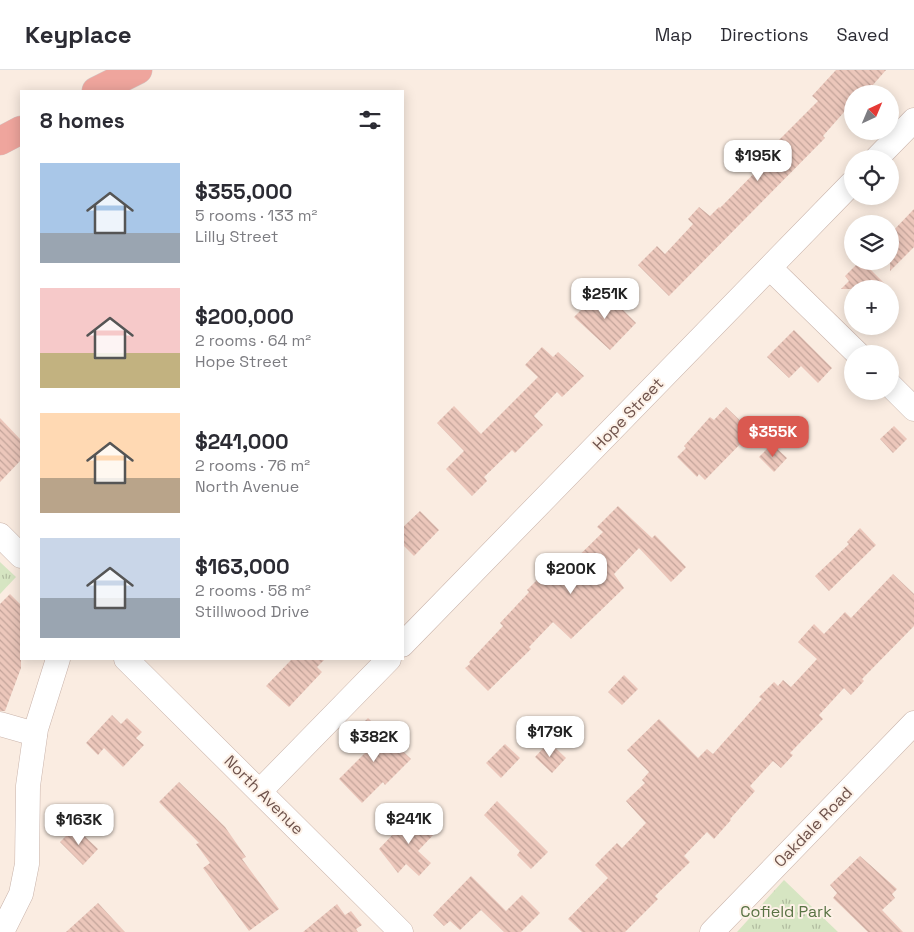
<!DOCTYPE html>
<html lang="en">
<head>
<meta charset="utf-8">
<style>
  :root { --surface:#fff; --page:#f2f2f3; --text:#2b2b33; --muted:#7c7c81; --line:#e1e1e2; --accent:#da5950 }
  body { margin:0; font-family:"Space Grotesk",sans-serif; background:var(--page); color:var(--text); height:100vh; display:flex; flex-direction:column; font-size:19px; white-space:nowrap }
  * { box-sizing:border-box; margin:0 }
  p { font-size:16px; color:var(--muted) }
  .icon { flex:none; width:28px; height:28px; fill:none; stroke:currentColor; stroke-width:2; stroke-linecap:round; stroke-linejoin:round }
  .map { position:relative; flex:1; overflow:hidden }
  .details { position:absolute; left:20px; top:20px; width:384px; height:570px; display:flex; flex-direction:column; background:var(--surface); border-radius:0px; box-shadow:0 2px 12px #0003 }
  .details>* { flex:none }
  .needle { width:32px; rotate:44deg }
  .buttons { position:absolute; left:844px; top:15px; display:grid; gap:10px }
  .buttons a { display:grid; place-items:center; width:55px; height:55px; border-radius:50%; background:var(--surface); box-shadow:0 2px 12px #0003; font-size:25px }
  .price { position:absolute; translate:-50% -42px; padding:0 11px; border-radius:10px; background:#fff; color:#222; font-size:16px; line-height:32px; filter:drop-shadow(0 1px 2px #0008) }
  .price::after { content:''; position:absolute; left:50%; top:30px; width:15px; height:11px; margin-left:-8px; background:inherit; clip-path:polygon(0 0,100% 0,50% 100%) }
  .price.current { background:var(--accent); color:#fff }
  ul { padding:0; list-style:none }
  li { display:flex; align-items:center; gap:15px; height:125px; padding:0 20px }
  li span { display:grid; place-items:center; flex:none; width:140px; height:100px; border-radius:0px; color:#555 }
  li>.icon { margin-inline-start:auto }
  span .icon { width:60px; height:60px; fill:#fffc; stroke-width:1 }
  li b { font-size:21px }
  h2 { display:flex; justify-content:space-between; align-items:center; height:60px; padding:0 20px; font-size:21px }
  header { display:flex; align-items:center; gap:30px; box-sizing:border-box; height:70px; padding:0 25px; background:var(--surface); border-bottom:1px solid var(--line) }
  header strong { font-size:24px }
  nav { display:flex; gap:28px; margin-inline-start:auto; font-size:18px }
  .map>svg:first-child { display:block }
  .park { fill:url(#park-tufts) }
  .building { fill:url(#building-back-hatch) }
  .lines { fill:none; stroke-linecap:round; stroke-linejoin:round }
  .minor-casing { stroke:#c9b3aa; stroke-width:25 }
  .highway-casing { stroke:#d4cbc9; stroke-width:29 }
  .minor { stroke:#fff; stroke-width:24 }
  .highway { stroke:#efa59d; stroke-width:28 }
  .labels { text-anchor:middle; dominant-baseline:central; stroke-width:4; stroke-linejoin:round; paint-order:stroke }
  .street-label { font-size:16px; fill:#6e524b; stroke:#fdf1e7 }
  .park-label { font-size:16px; fill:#597344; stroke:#fdf1e7 }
</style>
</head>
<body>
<header>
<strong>Keyplace</strong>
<nav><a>Map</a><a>Directions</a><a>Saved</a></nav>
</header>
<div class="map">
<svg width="914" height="862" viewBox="0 0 914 862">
  <defs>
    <pattern id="park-tufts" width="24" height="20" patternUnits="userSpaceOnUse" patternTransform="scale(1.25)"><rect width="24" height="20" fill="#d6e5c2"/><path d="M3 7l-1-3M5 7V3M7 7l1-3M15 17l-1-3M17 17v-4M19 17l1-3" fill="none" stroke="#b2bca0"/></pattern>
    <pattern id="building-back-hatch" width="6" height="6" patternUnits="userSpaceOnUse" patternTransform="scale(1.25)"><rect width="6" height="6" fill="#ecc7bb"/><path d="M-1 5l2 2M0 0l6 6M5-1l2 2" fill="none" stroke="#c3a49a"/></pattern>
  </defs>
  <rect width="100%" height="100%" fill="#faece1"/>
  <g class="park">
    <path d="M0,492L16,507L0,524Z"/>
    <path d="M784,810L838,862H737Z"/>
  </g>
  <g class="building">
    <path d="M836,0H886L865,24H852V33L823,66L825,68L669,226L638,195L657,176L665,184L693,154L688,149L699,137L710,146L719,137L720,138L781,76L777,72L818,31L812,26Z"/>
    <path d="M914,139V177L890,201V164Z"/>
    <path d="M860,191H862L890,219H841L849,211L845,206Z"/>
    <path d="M602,219L636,253L610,280L574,247Z"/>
    <path d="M794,260L832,298L818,313L801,296L789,308L767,287Z"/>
    <path d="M542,277L553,287L558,282L584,306L562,327L557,322L534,346L543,355L515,383L512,380L484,407L487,411L472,426L446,399L464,381L437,353L454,336L481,364L538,307L525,295Z"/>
    <path d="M726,337L752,362L705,410L699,404L697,407L677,387L686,378L684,376L710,347L714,350Z"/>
    <path d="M0,348L21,370V390L0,412Z"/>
    <path d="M894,356L907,369L893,383L880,369Z"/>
    <path d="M772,374L787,388L774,402L759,387Z"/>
    <path d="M618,436L652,468L655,465L686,497L671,512L639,478L614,504L624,518L571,569L553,552L529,577L531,579L488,621L465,598L470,594L469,592L503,556L500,553L529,522L527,520L543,504L550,511L554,507L555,509L603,462L597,457Z"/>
    <path d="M420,441L439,460L414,486L402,474V458Z"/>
    <path d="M860,458L876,475L829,521L815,506L849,474L847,472Z"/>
    <path d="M893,504L914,524V556L862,609L864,611L851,625L844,618L819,645L823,649L790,683L793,685L781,698L773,691L750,716L755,721L730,749L731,750L714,769L707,762L684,786L690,792L655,826L658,829L625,862H582L568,849L608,808L595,795L617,773L622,778L646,753L626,731L645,713L642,710L649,702L627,680L659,649L698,688L707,679L713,684L762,629L759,627L774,612L778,616L783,610L791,617L817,589L798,572L814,554L824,564L845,542L851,548Z"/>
    <path d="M10,524L21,535V598L5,641H0V534Z"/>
    <path d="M292,589H325L317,597L322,602L289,637L266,616Z"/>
    <path d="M624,605L638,619L622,635L608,622Z"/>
    <path d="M112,645L121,654L127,648L142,662L136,668L144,675L123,697L104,678L98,685L86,673Z"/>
    <path d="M368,648L411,689L385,715L383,712L362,733L339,709L372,676L356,660Z"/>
    <path d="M549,672L566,688L552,703L535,687Z"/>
    <path d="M505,674L520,688L501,708L486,693Z"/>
    <path d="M179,712L225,757L246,787L242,789L279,839L249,861L203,798L210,793L196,774L199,773L159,732Z"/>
    <path d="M497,731L548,782L531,799L517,785L520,781L484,745Z"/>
    <path d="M414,742L436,762L418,781L431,793L419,806L406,794L398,803L379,779Z"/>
    <path d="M75,757L98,779L83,795L60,772Z"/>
    <path d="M860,786L897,819L892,824L895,828L882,840L903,862H868L833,828L837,823L830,815Z"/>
    <path d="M471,806L506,841L522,825L540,843L521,862H504L481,840L460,860L450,851L444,856L433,845Z"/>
    <path d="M98,833L125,862H66Z"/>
    <path d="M337,834L345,845L351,841L362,855L356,859L358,862H303Z"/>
  </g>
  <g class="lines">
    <defs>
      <g id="minor">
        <path d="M876,89L914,50"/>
        <path d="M770,198L858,284"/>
        <path d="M890,315L914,339"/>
        <path d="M0,465L21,486"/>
        <path d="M402,575L852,113"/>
        <path d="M126,589L401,862"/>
        <path d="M0,654L35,664"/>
        <path d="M260,721L389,589"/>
        <path d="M2,862L21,824L27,794L28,716L36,659L58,589"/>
        <path d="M712,862L914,653"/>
      </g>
      <g id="highway">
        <path d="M96,21L138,0"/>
        <path d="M0,71L21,60"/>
      </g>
    </defs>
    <use href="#minor" class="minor-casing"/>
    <use href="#highway" class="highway-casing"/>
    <use href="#minor" class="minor"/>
    <use href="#highway" class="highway"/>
  </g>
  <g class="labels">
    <g class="street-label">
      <text transform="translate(628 344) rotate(-46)">Hope Street</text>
      <text transform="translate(264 725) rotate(45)">North Avenue</text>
      <text transform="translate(813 757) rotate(-46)">Oakdale Road</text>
    </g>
    <g class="park-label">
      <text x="786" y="841">Cofield Park</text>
    </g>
  </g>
</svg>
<div class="buttons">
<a><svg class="needle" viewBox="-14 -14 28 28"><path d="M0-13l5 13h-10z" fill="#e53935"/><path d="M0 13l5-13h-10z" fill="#7c7c81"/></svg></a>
<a><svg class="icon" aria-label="locate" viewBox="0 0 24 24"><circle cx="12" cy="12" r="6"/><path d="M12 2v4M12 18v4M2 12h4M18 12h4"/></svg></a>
<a><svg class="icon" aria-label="layers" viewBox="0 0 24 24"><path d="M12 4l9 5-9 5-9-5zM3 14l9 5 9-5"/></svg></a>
<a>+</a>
<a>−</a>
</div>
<b class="price" style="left:758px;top:112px">$195K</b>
<b class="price" style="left:605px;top:250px">$251K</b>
<b class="price current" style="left:773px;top:388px">$355K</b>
<b class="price" style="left:571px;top:525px">$200K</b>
<b class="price" style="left:550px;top:688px">$179K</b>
<b class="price" style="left:374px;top:693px">$382K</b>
<b class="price" style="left:409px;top:775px">$241K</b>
<b class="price" style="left:79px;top:776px">$163K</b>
<section class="details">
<h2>8 homes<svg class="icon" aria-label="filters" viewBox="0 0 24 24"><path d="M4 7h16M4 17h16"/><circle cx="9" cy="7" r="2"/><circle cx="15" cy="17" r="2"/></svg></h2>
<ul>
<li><span style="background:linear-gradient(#a9c7e8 70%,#9aa5b1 0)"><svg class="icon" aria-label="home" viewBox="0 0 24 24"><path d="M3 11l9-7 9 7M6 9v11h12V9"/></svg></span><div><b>$355,000</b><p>5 rooms · 133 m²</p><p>Lilly Street</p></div></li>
<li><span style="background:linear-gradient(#f6c9c9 65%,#c2b280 0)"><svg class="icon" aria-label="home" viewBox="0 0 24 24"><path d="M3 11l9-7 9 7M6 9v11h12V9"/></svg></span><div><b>$200,000</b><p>2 rooms · 64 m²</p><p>Hope Street</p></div></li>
<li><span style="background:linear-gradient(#ffd9b3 65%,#b9a48a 0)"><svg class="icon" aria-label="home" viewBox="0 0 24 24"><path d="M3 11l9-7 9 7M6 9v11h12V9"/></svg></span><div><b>$241,000</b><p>2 rooms · 76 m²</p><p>North Avenue</p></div></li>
<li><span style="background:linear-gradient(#c9d6e8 60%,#9aa5b1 0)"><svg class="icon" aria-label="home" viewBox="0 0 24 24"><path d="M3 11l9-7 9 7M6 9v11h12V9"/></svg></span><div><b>$163,000</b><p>2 rooms · 58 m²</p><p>Stillwood Drive</p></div></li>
</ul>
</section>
</div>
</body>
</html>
